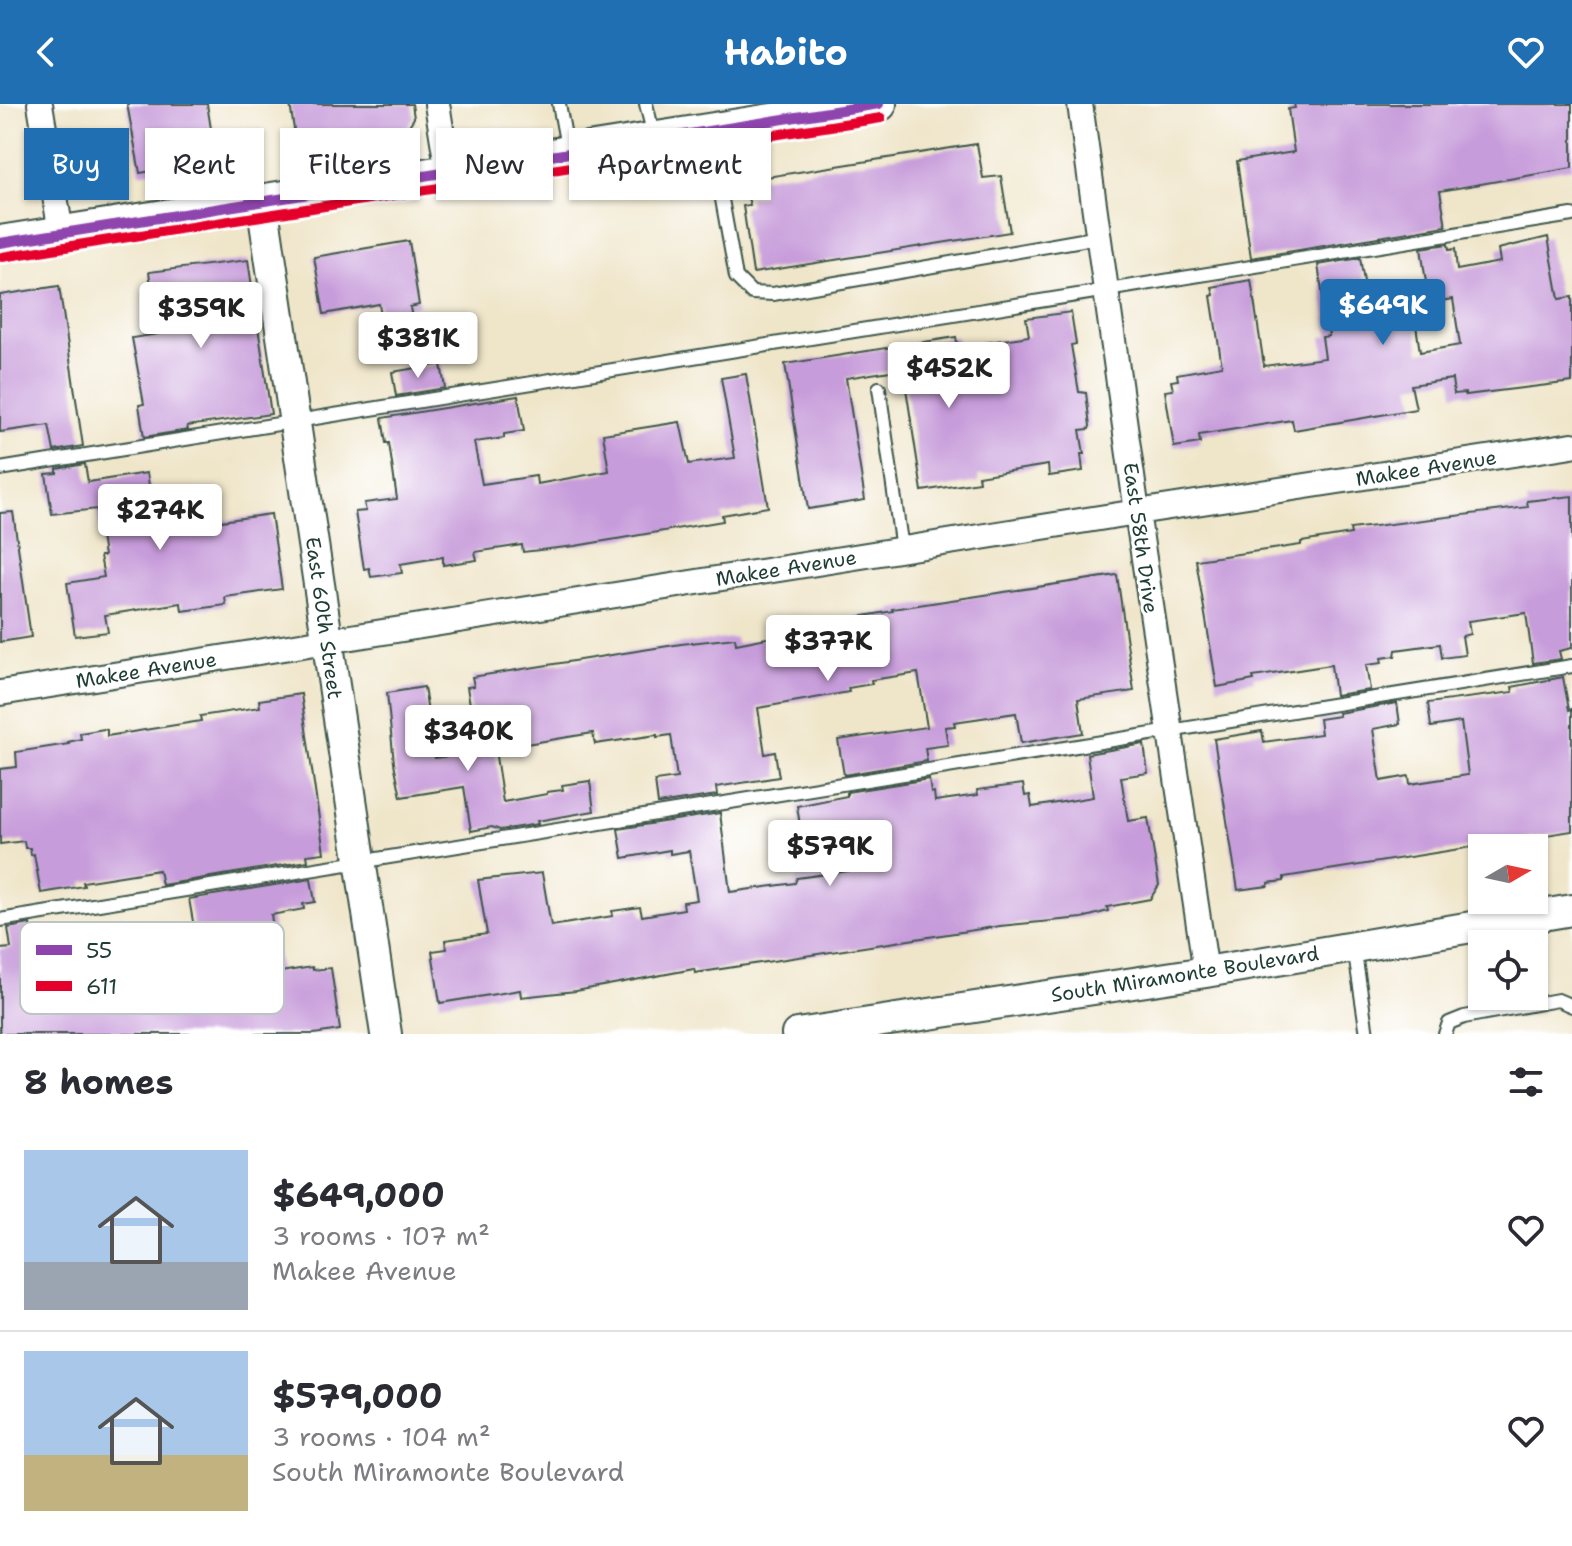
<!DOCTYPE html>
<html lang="en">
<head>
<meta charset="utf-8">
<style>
  :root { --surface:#fff; --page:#f7f7f7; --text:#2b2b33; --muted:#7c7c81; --line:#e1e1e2; --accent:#1f6fb2 }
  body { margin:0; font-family:"Shantell Sans",sans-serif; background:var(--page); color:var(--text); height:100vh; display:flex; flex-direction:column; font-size:30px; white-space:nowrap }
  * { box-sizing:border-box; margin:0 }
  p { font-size:26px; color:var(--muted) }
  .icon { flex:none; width:44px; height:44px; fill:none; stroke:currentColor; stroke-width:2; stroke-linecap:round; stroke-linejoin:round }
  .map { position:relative; height:930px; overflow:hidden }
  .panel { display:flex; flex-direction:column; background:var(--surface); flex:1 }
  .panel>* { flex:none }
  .banner { position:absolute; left:24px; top:24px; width:800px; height:72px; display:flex; gap:16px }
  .needle { width:52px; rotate:81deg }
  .controls { position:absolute; left:1468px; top:730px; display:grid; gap:16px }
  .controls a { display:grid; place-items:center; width:80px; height:80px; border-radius:0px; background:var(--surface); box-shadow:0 2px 6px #0004; font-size:40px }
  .price { position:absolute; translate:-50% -68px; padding:0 18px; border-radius:8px; background:#fff; color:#222; font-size:26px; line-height:52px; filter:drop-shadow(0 2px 4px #0008) }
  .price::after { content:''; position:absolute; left:50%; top:48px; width:24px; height:18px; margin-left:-12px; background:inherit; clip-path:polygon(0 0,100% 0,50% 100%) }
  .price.current { background:var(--accent); color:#fff }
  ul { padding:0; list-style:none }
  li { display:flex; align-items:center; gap:24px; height:200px; padding:0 24px }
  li+li { border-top:2px solid var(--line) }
  li span { display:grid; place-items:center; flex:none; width:224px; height:160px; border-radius:0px; color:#555 }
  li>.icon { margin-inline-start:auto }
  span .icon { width:96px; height:96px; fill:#fffc; stroke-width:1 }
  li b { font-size:34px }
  h2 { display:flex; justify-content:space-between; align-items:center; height:96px; padding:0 24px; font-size:34px }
  .tag { padding:0 28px; border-radius:0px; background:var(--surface); box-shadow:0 2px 6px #0004; font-size:28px; line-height:72px }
  .tag.current { background:var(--accent); color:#fff }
  header { display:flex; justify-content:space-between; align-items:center; height:104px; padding:0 24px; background:var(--accent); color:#fff; font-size:36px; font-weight:700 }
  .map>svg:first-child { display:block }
  .building { fill:#c79cda }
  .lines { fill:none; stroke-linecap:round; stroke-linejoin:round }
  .service-casing { stroke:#3e564a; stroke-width:16 }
  .minor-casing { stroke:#3e564a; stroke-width:28 }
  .tertiary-casing { stroke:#3e564a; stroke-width:34 }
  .secondary-casing { stroke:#3e564a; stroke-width:38 }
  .service { stroke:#fff; stroke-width:12 }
  .minor { stroke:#fff; stroke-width:24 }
  .tertiary { stroke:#fff; stroke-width:30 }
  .secondary { stroke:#fff; stroke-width:34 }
  .bus-1-casing { stroke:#fff; stroke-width:16 }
  .bus-2-casing { stroke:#fff; stroke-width:16 }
  .bus-1 { stroke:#8e44ad; stroke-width:10 }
  .bus-2 { stroke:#e4002b; stroke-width:10 }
  .labels { text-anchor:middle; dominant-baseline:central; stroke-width:6; stroke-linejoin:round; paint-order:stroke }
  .street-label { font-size:20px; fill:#1f3d34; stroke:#fff }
  .key { fill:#fff; stroke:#bcc5c2; stroke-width:2 }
  .key-label { font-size:22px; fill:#1f3d34 }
</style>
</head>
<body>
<header><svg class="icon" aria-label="back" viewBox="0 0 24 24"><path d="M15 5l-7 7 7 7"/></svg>Habito<svg class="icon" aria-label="heart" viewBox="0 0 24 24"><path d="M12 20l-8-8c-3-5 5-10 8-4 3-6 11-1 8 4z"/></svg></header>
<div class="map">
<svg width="1572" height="930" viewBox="0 0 1572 930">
  <rect width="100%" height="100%" fill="#fff"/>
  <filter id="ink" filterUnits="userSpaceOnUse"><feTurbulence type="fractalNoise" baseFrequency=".0125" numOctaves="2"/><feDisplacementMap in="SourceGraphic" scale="16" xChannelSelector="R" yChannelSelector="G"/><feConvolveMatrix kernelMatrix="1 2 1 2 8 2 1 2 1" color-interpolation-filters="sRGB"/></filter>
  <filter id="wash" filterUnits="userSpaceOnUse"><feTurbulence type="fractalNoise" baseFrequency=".006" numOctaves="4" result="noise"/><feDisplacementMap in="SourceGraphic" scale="32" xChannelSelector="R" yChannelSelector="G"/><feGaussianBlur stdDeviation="1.8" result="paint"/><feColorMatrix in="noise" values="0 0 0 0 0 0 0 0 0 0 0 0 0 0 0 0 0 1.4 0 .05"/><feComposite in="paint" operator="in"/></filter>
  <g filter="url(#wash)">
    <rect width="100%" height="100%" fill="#efe5c9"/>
    <g id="blocks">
      <g class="building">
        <path d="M127,0H207L216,56L140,69Z"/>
        <path d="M290,0H412L414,14L406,26L350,35L349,29L296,38Z"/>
        <path d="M1294,0H1572V64L1440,87L1446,122L1251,154L1237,57L1294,48L1288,5L1295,4Z"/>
        <path d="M977,40L983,74L1001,72L1010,128L753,169L743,102L750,101L748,94L762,91L760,74Z"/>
        <path d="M1548,133L1559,195L1572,193V278L1465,291V289L1454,290L1452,275L1411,281L1416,305L1294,326L1292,316L1211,329L1199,331L1200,339L1174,343L1165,287L1173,286L1171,277L1178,276L1177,270L1222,262L1211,192L1214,191L1212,183L1251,176L1264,262L1325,254L1322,233L1329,232L1318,161L1360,154L1369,208L1413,201L1420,248L1460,241L1453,195L1429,199L1421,144L1448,140L1449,146L1455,145L1457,166L1500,158L1498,145Z"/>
        <path d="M409,137L419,201L410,203L413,221L383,224L379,200L324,210L314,153Z"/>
        <path d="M248,156L271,310L187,322L188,326L144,333L139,301L144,300L132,234L158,230L149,168Z"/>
        <path d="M59,182L83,342L54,347L49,321L0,328V191Z"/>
        <path d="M1071,208L1076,240L1071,241L1079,288L1086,289L1090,322L1089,325L1080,326L1084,350H1081L1083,367L1049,372L1048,361L978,372L979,378L922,387L903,265L846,274L865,396L808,405L785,260L956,233L958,243L1029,232L1026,214Z"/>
        <path d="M441,260L445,284L396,292L392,268Z"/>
        <path d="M746,270L768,403L722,411L723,417L575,442L523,448L522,441L475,448L477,456L443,461V453L400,460L402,469L371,473L369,464L364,465L355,408L366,407L364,399L397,395L389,339H386L382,314L518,292L524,327L504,330V334L474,338L482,380L536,372L537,380L609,367L603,330L680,318L689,360L735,354L721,274Z"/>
        <path d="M85,360L88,378L147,369L155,418L213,409L214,418L271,410L282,485L225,493L226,501L182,507L181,499L105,511L108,528L75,532L67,479L104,473L100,452H104L97,405L52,410L46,370L57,369V365Z"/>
        <path d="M1572,392V544L1559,547L1561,555L1533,559L1526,509L1468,517L1470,530L1462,532L1465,551L1442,554L1440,540L1396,546L1395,552L1381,554L1382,559L1366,561L1370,586L1335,591L1331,561L1253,573L1254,576L1217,583L1196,456L1301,441V438L1351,430L1350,425L1528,403L1527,397Z"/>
        <path d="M13,408L31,533L0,538V409Z"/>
        <path d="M1117,471L1134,587L1078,595L1083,629L1021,639L1016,609L954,618L955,622L945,623L948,641L925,644L927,657L844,671L838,636L927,623L918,569L871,576L872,580L848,584L849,588L758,604L765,650L775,648L779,673L716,683L717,691L658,700L655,677L677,674L671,631L657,633V631L595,640L593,629L478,648L467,583L474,582L472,573L681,540L735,534L736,540L777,532L776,527L893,507L892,505Z"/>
        <path d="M1563,573L1569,606L1572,605V727L1284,773V777L1268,779V782L1238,786L1214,635L1262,627L1264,638L1321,630L1319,615L1339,612L1338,609L1397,599L1400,620L1373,625L1381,677L1409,672L1410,680L1468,671L1461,618L1431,623L1428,599L1513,588L1512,583Z"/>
        <path d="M424,583L435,654L495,646L503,698L547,690V688L563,686L562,681L590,677L594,707L537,717L538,720L500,726L492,723L471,727L464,683L401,693L394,659L387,589Z"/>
        <path d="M301,590L324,749L307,751L308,757L162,781L159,766L83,778L84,782L41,789L34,750L31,751L30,744H25L24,737L0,740V665L17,663L16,648L69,640L68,638L81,635L80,629L104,625L107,626V632L201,617L200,612L260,603L259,596Z"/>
        <path d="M1144,640L1148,669L1121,673L1128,717L1148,714L1159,781L1150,795L1107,803L1108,807L1082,814L1000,822L695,869L694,865L576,887L521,893L520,886L440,899L432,847L447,845L445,836L487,830L478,776L542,769L551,822L613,812L612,807L640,803L642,812L684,805L683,798L697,796L689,747L670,750V746L623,754L618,725L720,709L730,788L795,779L797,774L856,766V760L851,718L801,728L797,702L847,692V688L929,675L931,689L934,688L935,697L978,691L977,686L1023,680L1025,692L1030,691L1032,703L1093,693L1087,650Z"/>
        <path d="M311,775L315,798L303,800L304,805L271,811L280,868L312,863L313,866L331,864L340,926L314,930H0V845L11,844L8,824L30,820L43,905L88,898L89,902L132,895L124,844L191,830L190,823H194L189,795Z"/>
        <path d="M122,815L126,842L99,845L95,819Z"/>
      </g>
    </g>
  </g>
  <g filter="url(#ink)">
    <use href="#blocks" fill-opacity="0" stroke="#3e564a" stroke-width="2"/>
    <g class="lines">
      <defs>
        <g id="service">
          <path d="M559,0L568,48"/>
          <path d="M646,0L654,32"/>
          <path d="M710,29L736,173L752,189L773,190L1099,133"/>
          <path d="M879,284L902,445"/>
          <path d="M0,365L1572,111"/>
          <path d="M0,816L1572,562"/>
          <path d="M1354,843L1367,930"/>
          <path d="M1445,930L1449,919L1464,913L1558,896L1572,902"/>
        </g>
        <g id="minor">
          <path d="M40,0L61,129"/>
          <path d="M437,0L448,68"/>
          <path d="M1080,0L1137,408L1206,868"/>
          <path d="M0,589L1137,408L1572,341"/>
        </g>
        <g id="tertiary">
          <path d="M262,98L386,930"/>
          <path d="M797,930L1206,868L1572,806"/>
        </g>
        <path id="secondary" d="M0,139L879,0"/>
      </defs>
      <use href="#service" class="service-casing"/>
      <use href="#minor" class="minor-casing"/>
      <use href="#tertiary" class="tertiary-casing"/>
      <use href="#secondary" class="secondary-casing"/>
      <use href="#service" class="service"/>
      <use href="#minor" class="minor"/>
      <use href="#tertiary" class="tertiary"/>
      <use href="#secondary" class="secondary"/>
      <defs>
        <path id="bus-1" d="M0,139L879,0"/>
        <path id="bus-2" d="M2,153L881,14"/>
      </defs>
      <use href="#bus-1" class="bus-1-casing"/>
      <use href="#bus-2" class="bus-2-casing"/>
      <use href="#bus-1" class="bus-1"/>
      <use href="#bus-2" class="bus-2"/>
    </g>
  </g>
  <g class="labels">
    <g class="street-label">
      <text transform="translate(1426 364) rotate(-9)">Makee Avenue</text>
      <text transform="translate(1141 434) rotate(82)">East 58th Drive</text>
      <text transform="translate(786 464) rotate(-9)">Makee Avenue</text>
      <text transform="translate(324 514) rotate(82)">East 60th Street</text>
      <text transform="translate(146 566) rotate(-9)">Makee Avenue</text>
      <text transform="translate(1185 870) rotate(-9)">South Miramonte Boulevard</text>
    </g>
  </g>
  <rect x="20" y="818" width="264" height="92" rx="12" class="key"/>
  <rect x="36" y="841" width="36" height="10" fill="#8e44ad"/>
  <rect x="36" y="877" width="36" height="10" fill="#e4002b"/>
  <g class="key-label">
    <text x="86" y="854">55</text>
    <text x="86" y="890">611</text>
  </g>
</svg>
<div class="controls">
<a><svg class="needle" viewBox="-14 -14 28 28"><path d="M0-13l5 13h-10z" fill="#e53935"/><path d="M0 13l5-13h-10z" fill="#7c7c81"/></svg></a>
<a><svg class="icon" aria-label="locate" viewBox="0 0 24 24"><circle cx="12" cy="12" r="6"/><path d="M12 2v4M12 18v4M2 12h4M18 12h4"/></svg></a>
</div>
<b class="price current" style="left:1383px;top:243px">$649K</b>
<b class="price" style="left:201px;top:246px">$359K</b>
<b class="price" style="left:418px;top:276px">$381K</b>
<b class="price" style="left:949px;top:306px">$452K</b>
<b class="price" style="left:160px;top:448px">$274K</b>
<b class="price" style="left:828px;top:579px">$377K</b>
<b class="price" style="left:468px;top:669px">$340K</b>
<b class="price" style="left:830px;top:784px">$579K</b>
<div class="banner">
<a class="tag current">Buy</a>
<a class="tag">Rent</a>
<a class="tag">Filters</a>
<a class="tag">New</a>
<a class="tag">Apartment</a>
</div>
</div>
<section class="panel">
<h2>8 homes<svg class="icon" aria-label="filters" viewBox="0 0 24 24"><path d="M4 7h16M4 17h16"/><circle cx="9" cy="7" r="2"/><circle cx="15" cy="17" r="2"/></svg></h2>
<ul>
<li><span style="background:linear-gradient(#a9c7e8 70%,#9aa5b1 0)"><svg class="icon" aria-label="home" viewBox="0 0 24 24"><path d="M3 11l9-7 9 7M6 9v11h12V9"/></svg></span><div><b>$649,000</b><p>3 rooms · 107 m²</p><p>Makee Avenue</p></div><svg class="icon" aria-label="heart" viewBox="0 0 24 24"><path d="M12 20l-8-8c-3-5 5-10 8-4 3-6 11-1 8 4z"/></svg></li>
<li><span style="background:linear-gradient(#a9c7e8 65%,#c2b280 0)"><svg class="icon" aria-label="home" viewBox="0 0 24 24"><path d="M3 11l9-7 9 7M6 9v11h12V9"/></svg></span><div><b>$579,000</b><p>3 rooms · 104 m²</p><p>South Miramonte Boulevard</p></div><svg class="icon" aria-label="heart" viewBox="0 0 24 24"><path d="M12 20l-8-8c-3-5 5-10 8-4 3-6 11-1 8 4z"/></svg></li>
</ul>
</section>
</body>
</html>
